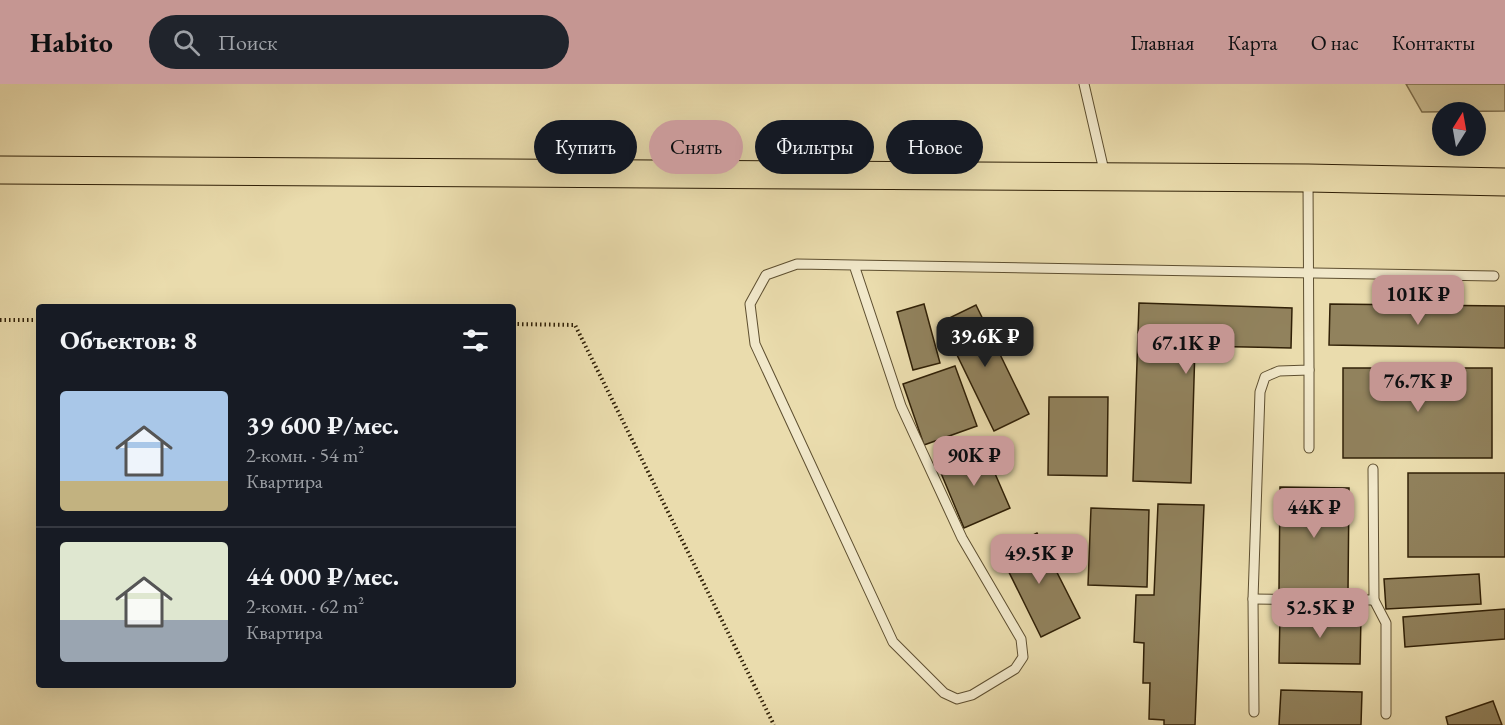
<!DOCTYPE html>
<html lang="ru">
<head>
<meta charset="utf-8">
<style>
  :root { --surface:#171b24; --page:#20242c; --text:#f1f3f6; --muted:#9ea1a6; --line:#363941; --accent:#c59692 }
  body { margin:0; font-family:"EB Garamond",serif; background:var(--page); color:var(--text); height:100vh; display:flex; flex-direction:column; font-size:22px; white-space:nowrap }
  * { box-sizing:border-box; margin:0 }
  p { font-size:20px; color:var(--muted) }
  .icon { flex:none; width:33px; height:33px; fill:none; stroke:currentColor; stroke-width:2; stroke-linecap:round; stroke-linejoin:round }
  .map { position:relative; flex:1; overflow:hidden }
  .drawer { position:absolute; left:36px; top:220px; width:480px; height:384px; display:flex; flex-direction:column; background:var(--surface); border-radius:6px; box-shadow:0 6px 24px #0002 }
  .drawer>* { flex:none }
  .guide { position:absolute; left:534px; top:36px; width:570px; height:54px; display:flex; gap:12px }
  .needle { width:39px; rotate:11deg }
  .buttons { position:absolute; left:1432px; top:18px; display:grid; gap:12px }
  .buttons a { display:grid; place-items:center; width:54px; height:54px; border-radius:50%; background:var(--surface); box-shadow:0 6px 24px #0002; font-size:30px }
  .price { position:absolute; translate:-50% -51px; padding:0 14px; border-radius:12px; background:var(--accent); color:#111; font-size:20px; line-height:39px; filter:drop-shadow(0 2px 3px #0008) }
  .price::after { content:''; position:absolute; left:50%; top:36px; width:18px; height:14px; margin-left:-9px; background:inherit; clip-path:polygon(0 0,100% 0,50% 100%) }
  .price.on { background:#222; color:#fff }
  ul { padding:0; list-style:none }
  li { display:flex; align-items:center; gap:18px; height:150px; padding:0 24px }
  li+li { border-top:2px solid var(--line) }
  li span { display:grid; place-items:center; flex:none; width:168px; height:120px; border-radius:6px; color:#555 }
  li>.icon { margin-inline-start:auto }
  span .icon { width:72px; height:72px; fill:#fffc; stroke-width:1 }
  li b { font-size:26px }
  h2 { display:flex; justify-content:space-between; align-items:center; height:72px; padding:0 24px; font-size:26px }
  .chip { padding:0 21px; border-radius:27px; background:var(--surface); box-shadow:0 6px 24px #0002; font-size:21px; line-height:54px }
  .chip.on { background:var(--accent); color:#111 }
  header { display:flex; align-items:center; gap:36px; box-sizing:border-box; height:84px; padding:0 30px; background:var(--accent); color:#111 }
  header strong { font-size:28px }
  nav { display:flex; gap:33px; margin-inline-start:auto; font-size:21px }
  .search { width:420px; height:54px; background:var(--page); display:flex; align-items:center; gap:15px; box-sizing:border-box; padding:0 21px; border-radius:33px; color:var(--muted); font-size:22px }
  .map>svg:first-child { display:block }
  .green { fill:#cabc91; stroke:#7d6e4c; stroke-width:1.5 }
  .building { fill:#91825d; stroke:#302007; stroke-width:1.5 }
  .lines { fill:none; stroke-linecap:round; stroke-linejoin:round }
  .service-casing { stroke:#5e4f30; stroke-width:11 }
  .primary-casing { stroke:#302007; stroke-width:29 }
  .path { stroke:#302007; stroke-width:4; stroke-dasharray:1.5 3; stroke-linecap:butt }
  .service { stroke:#f1e8ca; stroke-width:9 }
  .primary { stroke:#eadcad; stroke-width:27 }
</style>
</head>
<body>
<header>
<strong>Habito</strong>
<div class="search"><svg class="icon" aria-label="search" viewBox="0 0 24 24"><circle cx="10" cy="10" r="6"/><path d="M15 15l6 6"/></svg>Поиск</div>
<nav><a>Главная</a><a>Карта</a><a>О нас</a><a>Контакты</a></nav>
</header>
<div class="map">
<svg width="1505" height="641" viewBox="0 0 1505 641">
  <rect width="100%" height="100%" fill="#eadcad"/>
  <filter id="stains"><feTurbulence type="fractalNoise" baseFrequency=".00333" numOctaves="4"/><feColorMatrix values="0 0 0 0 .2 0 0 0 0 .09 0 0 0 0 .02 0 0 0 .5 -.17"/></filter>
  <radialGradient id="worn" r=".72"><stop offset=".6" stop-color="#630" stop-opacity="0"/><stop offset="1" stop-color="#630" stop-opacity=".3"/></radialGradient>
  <path class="green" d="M1406,0H1505V27L1422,28Z"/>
  <g class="building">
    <path d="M1139,219L1292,224L1291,264L1195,262L1191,399L1133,397Z"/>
    <path d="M924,220L940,279L913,286L897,228Z"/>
    <path d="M1330,220L1505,222V264L1329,261Z"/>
    <path d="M976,221L1029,330L994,347L941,238Z"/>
    <path d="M955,282L977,342L924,361L903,300Z"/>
    <rect x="1343" y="284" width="149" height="90"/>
    <path d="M1049,313H1108L1107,392L1048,391Z"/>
    <path d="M983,362L1010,424L964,444L938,382Z"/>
    <rect x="1408" y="389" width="97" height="84"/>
    <path d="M1280,403L1349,404L1348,507L1279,506Z"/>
    <path d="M1158,420L1204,421L1195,641H1164V636L1149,635L1150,599H1143L1144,559L1134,558L1136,511H1154Z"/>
    <path d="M1091,424L1149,426L1147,503L1088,501Z"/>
    <path d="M1037,449L1080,534L1041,553L999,468Z"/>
    <path d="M1479,490L1481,520L1386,525L1384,495Z"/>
    <path d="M1505,525V555L1405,563L1403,533Z"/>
    <path d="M1280,530L1361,532L1360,580L1279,579Z"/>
    <path d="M1281,606L1362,608L1361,641H1279Z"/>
    <path d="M1493,617L1502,641H1448L1446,633Z"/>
  </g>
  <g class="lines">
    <defs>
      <g id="service">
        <path d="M1084,0L1105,91"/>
        <path d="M854,181L901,322L962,454L1021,555L1023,573L1015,585L972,611L957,615L944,609L893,558L755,260L750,220L766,191L797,180L854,181L1494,192"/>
        <path d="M1309,286V364"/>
        <path d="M1253,515L1374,516L1373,385"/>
        <path d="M1374,516L1386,539V630"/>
        <path d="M1254,628L1253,515L1260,308L1265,293L1279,287L1309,286L1308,96"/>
      </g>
      <path id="primary" d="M0,86L1308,94L1505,98"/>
    </defs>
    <use href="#service" class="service-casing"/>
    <use href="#primary" class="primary-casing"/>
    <g class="path">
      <path d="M0,236H39"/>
      <path d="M513,240L575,241L774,641"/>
    </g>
    <use href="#service" class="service"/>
    <use href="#primary" class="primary"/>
  </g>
  <rect width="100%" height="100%" filter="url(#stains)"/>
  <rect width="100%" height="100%" fill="url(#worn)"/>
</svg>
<div class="buttons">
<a><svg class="needle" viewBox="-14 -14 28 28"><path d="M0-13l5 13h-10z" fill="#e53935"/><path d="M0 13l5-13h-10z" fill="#9ea1a6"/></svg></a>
</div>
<b class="price" style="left:1418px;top:242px">101K ₽</b>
<b class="price on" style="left:985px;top:284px">39.6K ₽</b>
<b class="price" style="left:1186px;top:291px">67.1K ₽</b>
<b class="price" style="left:1418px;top:329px">76.7K ₽</b>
<b class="price" style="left:974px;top:403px">90K ₽</b>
<b class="price" style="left:1314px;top:455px">44K ₽</b>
<b class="price" style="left:1039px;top:501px">49.5K ₽</b>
<b class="price" style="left:1320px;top:555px">52.5K ₽</b>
<div class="guide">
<a class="chip">Купить</a>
<a class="chip on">Снять</a>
<a class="chip">Фильтры</a>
<a class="chip">Новое</a>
</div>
<section class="drawer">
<h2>Объектов: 8<svg class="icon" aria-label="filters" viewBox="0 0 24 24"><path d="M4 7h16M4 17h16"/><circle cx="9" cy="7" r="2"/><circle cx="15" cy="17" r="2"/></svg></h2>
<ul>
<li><span style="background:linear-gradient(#a9c7e8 75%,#c2b280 0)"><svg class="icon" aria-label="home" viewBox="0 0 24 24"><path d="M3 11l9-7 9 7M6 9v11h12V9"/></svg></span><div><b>39 600 ₽/мес.</b><p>2-комн. · 54 m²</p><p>Квартира</p></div></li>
<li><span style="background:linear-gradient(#dfe7d0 65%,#9aa5b1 0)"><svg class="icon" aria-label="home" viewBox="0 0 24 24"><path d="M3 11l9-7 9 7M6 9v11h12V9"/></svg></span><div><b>44 000 ₽/мес.</b><p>2-комн. · 62 m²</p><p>Квартира</p></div></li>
</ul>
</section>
</div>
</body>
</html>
